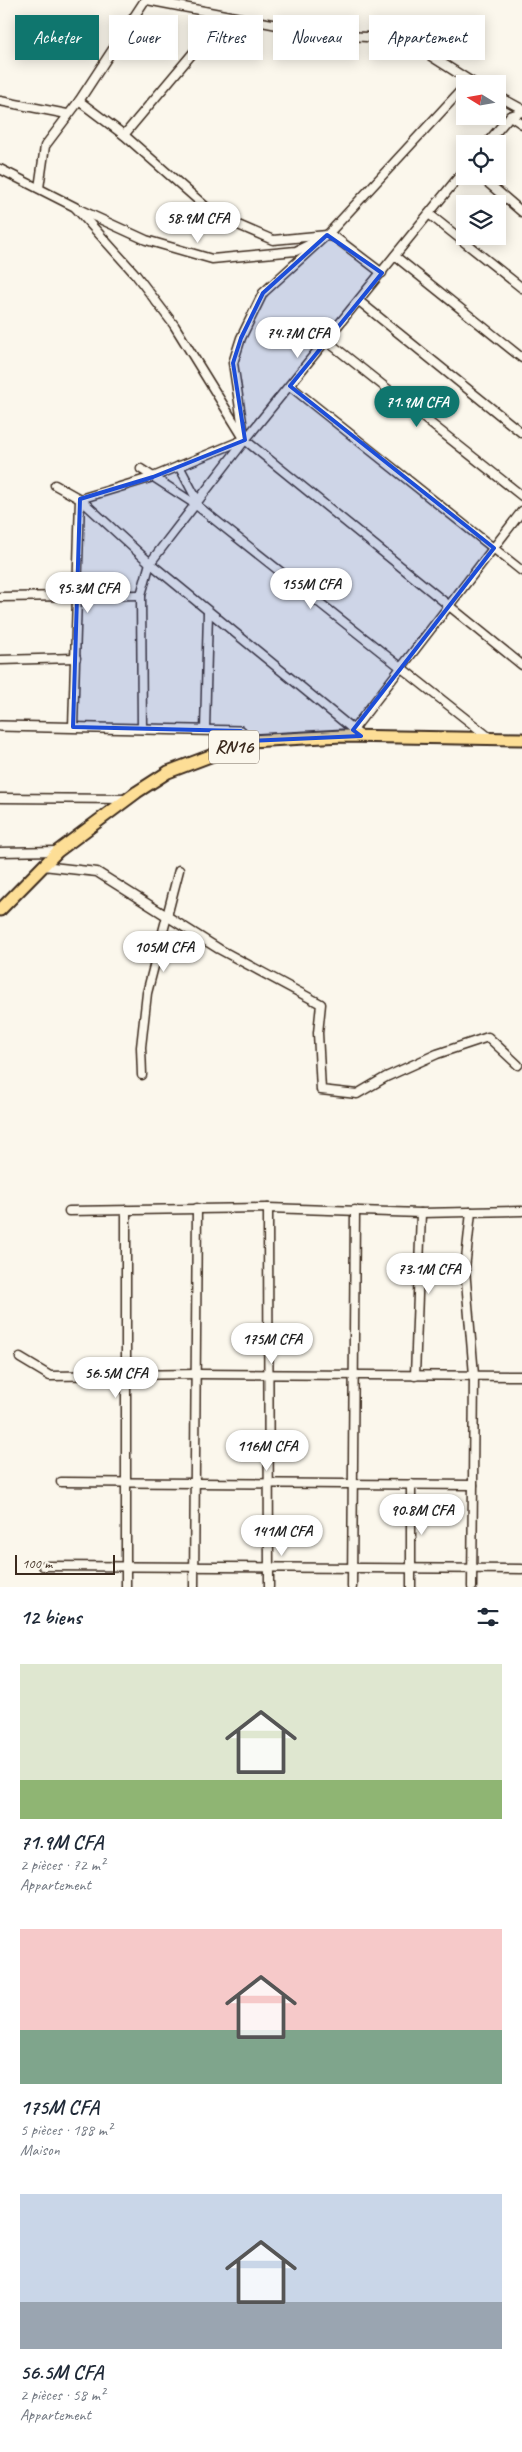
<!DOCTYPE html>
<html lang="fr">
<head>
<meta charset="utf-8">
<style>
  :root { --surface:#fff; --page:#f2f2f3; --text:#1f2937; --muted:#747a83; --accent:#0f766e }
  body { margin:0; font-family:Caveat,sans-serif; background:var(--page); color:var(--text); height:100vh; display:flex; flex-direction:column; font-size:19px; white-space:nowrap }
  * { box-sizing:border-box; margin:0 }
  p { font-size:16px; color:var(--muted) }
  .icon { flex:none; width:28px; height:28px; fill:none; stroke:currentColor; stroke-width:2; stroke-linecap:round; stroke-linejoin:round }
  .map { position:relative; height:1587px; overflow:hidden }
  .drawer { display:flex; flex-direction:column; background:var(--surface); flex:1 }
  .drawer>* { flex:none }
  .hud { position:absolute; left:15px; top:15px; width:492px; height:45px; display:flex; gap:10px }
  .needle { width:32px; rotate:281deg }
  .controls { position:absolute; left:456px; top:75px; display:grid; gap:10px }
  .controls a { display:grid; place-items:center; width:50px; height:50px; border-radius:0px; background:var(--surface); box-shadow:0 2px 12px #0003; font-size:25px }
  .scale { position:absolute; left:15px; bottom:12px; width:100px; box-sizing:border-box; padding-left:5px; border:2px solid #3b2a1e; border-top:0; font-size:14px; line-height:18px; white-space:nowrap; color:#3b2a1e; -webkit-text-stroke:4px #fbf7ec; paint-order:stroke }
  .price { position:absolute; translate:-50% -42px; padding:0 11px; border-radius:18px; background:#fff; color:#222; font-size:16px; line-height:32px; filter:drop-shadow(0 1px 2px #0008) }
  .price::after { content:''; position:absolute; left:50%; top:30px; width:15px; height:11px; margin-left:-8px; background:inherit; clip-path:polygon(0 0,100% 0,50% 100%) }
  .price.current { background:var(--accent); color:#fff }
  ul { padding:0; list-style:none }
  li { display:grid; align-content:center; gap:10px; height:265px; padding:0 20px }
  li span { display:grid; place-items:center; height:155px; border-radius:0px; color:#555 }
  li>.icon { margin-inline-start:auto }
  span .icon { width:90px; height:90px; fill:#fffc; stroke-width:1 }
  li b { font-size:21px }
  h2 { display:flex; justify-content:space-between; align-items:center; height:60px; padding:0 20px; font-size:21px }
  .tag { padding:0 18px; border-radius:0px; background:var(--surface); box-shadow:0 2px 12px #0003; font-size:18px; line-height:45px }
  .tag.current { background:var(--accent); color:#fff }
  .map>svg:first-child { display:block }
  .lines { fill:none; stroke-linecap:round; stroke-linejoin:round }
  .minor-casing { stroke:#3b2a1e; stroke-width:11 }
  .tertiary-casing { stroke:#3b2a1e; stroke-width:12 }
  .primary-casing { stroke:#3b2a1e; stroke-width:15 }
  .minor { stroke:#fbf7ec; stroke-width:8 }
  .tertiary { stroke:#fbf7ec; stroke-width:9 }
  .primary { stroke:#fdde96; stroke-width:11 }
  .marked { fill:#1d4ed8; fill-opacity:0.2; stroke:#1d4ed8; stroke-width:4; stroke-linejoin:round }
  .labels { text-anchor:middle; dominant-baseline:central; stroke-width:4; stroke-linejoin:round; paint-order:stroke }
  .shield { fill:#fbf7ec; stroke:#75685c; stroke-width:1 }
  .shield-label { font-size:19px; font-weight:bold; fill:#3b2a1e }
</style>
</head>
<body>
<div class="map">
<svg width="522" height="1587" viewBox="0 0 522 1587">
  <rect width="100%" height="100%" fill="#fbf7ec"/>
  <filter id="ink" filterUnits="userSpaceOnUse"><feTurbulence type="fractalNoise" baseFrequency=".02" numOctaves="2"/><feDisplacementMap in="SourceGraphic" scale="10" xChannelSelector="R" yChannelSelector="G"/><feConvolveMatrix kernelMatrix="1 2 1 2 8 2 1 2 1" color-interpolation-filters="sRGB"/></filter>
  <g filter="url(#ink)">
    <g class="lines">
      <defs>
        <g id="minor">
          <path d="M147,0L329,35L404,39L475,84"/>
          <path d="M498,96L522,109"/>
          <path d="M0,101L67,114"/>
          <path d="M79,101L124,135L215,215L273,240L327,235L336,238L382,273"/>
          <path d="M510,116L522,124"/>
          <path d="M124,135L224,16"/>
          <path d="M486,144L510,116L522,112"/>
          <path d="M0,169L75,207L136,275L174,325L245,440L522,665"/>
          <path d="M480,176L522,212"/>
          <path d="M39,188L45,146L79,101L145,0"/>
          <path d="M76,208L146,240L212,259L296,251L314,242"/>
          <path d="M429,214L522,288"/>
          <path d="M395,256L522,358"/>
          <path d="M359,301L522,433"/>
          <path d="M327,341L522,496"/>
          <path d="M290,386L522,571"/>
          <path d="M244,435L233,363L241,338L263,293L330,232L465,86"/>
          <path d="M179,466L197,500"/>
          <path d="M141,469L195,504L490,738"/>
          <path d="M55,485L80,499L150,563L361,736"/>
          <path d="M0,597L141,595"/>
          <path d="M0,660L76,658"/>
          <path d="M73,727L80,499L153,477L243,440"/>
          <path d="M142,729L141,595L150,563L245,440L465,169"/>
          <path d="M205,730L208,612"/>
          <path d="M353,730L522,511"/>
          <path d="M0,798L127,799"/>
          <path d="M0,852L58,851"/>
          <path d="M43,866L97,872L219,949L321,1004L318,1033L321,1090L357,1094L386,1077L437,1054L488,1037L518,1065"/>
          <path d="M142,1075L141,1047L147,993L179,870"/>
          <path d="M268,1208L269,1587"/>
          <path d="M69,1211L268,1208L421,1213L522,1211"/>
          <path d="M471,1212L465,1269L474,1375L472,1587"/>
          <path d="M20,1358L50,1376L197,1374L522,1376"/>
          <path d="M415,1376L421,1213"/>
          <path d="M61,1482L473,1485"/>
          <path d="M43,1566L522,1569"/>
          <path d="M126,1587V1210"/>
          <path d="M194,1587L197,1208"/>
          <path d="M352,1587L355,1210"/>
          <path d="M411,1587V1484"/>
        </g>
        <path id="tertiary" d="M0,726L241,731L250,741"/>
        <path id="primary" d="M0,910L58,851L137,792L168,772L250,741L342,736L522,739"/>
      </defs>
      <use href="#minor" class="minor-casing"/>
      <use href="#tertiary" class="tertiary-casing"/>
      <use href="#primary" class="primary-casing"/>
      <use href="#minor" class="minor"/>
      <use href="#tertiary" class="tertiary"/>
      <use href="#primary" class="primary"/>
    </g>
  </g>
  <path class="marked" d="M327,235L382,273L290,386L494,548L353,730L361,736L250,741L241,731L73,727L80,499L153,477L245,440L233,363L241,338L263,293Z"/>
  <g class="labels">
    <rect class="shield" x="209" y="730.5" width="50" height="33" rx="4"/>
    <g class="shield-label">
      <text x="234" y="747">RN16</text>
    </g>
  </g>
</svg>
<div class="controls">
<a><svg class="needle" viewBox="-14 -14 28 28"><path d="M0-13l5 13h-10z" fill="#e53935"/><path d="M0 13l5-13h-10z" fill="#747a83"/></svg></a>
<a><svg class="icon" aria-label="locate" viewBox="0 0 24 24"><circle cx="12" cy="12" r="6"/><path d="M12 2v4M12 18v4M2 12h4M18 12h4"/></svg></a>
<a><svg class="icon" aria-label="layers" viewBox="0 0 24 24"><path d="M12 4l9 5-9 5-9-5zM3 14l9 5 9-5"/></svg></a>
</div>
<div class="scale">100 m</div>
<b class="price" style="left:198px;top:244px">58.9M CFA</b>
<b class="price" style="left:298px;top:359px">74.7M CFA</b>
<b class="price current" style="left:417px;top:428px">71.9M CFA</b>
<b class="price" style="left:311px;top:610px">155M CFA</b>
<b class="price" style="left:88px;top:614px">95.3M CFA</b>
<b class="price" style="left:164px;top:973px">105M CFA</b>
<b class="price" style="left:429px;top:1295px">73.1M CFA</b>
<b class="price" style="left:272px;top:1365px">175M CFA</b>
<b class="price" style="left:116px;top:1399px">56.5M CFA</b>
<b class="price" style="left:267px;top:1472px">116M CFA</b>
<b class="price" style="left:422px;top:1536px">90.8M CFA</b>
<b class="price" style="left:282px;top:1557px">141M CFA</b>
<div class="hud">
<a class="tag current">Acheter</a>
<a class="tag">Louer</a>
<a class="tag">Filtres</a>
<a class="tag">Nouveau</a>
<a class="tag">Appartement</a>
</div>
</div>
<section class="drawer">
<h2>12 biens<svg class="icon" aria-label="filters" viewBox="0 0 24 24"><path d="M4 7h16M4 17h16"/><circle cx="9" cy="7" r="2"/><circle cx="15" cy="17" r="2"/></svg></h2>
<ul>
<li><span style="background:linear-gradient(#dfe7d0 75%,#8fb573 0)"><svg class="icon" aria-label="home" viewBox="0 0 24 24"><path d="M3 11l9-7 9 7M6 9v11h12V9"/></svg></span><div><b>71.9M CFA</b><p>2 pièces · 72 m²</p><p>Appartement</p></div></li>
<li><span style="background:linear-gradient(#f6c9c9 65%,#7fa58c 0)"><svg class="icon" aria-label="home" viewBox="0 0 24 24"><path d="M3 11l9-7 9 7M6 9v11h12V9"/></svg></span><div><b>175M CFA</b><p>5 pièces · 188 m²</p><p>Maison</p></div></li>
<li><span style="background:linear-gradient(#c9d6e8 70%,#9aa5b1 0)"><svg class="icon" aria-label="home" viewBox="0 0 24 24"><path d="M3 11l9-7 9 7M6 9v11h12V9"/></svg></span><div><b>56.5M CFA</b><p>2 pièces · 58 m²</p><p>Appartement</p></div></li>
</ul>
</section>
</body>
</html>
